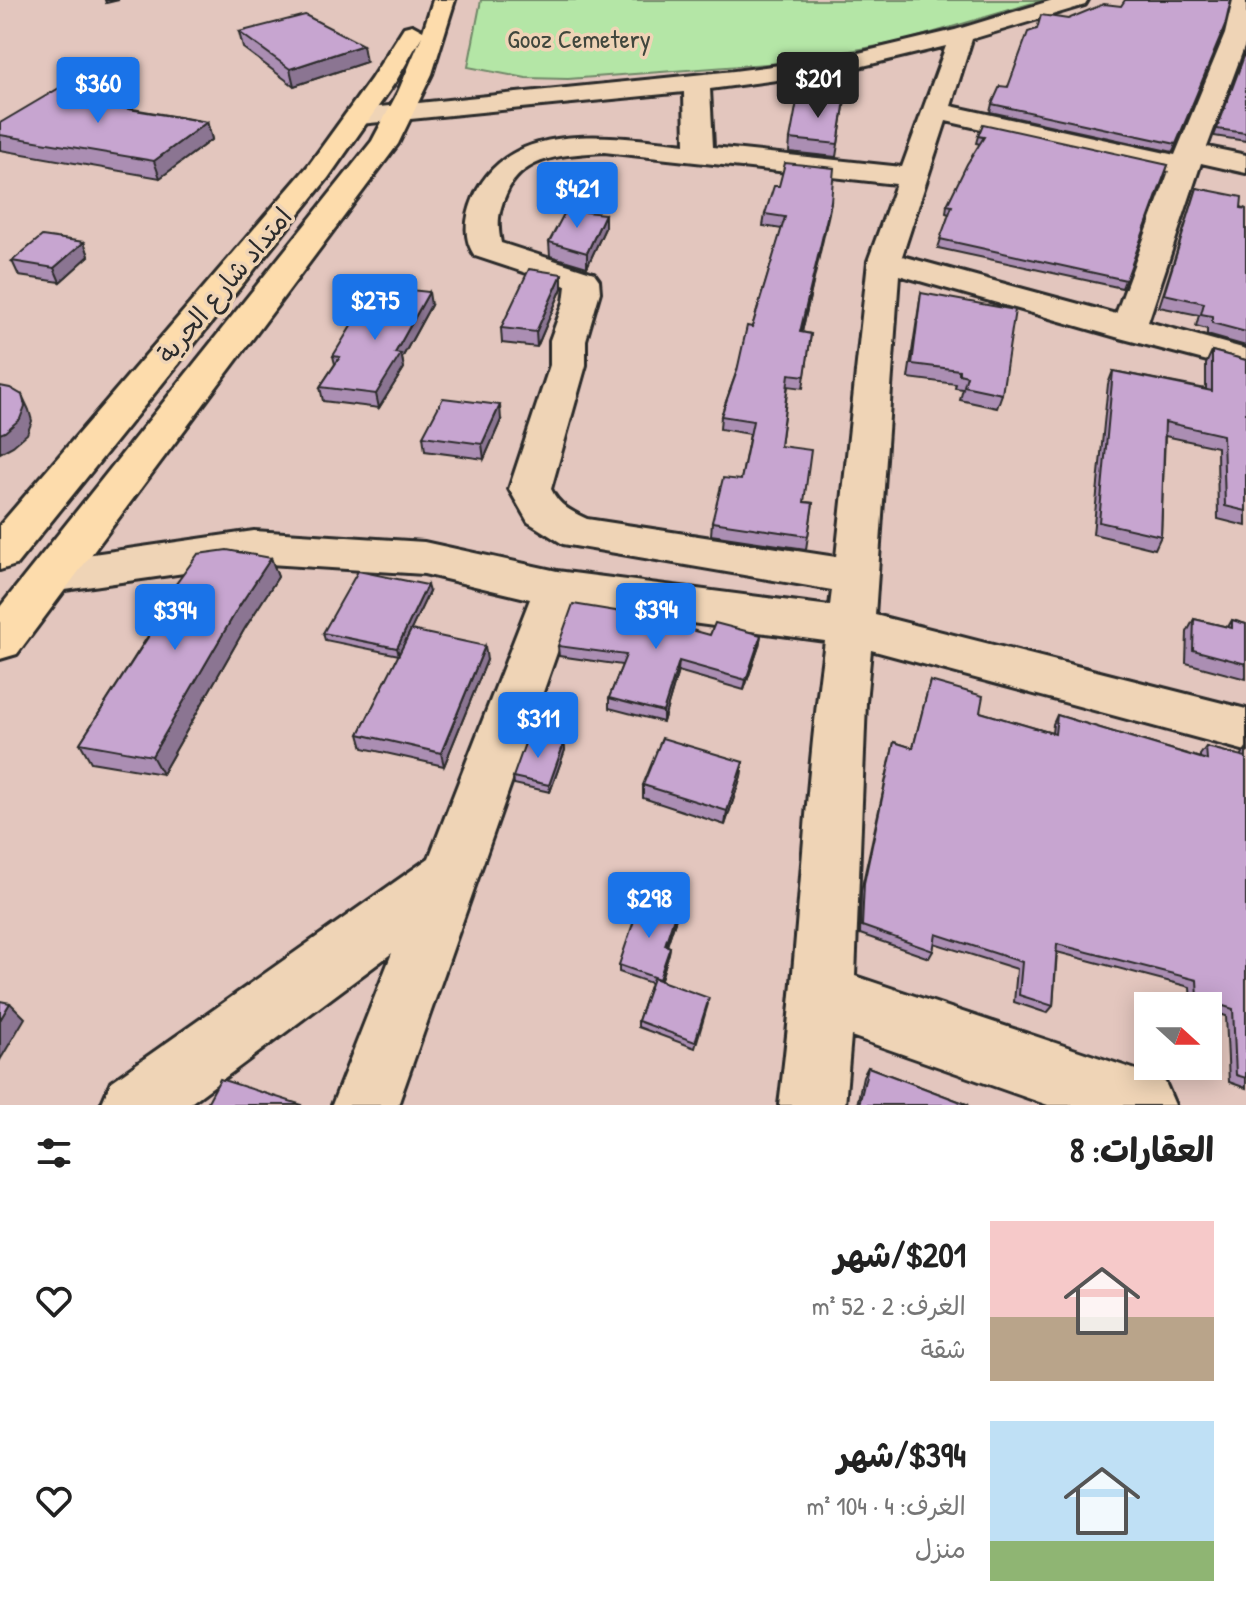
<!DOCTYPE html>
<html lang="ar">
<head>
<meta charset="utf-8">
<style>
  :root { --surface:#fff; --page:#f2f2f2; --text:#222; --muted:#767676; --accent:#1a73e8 }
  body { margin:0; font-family:"Patrick Hand","Playpen Sans Arabic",sans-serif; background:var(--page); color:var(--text); direction:rtl; height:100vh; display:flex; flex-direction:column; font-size:30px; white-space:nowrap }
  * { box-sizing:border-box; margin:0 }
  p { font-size:26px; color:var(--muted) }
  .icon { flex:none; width:44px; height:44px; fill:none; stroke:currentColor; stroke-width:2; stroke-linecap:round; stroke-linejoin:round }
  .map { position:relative; height:1105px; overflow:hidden; direction:ltr }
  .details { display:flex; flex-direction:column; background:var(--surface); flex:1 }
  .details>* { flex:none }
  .needle { width:52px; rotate:111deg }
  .tools { position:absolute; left:1134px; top:992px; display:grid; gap:16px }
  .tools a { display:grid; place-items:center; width:88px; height:88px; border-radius:0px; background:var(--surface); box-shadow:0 4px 20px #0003; font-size:40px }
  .price { position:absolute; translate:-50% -68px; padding:0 18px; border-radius:8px; background:var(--accent); color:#fff; font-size:26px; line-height:52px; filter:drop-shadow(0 2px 4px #0008) }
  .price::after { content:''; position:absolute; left:50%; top:48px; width:24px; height:18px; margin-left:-12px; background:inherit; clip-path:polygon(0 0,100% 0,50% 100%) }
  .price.active { background:#222; color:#fff }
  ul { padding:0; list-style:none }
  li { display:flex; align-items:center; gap:24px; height:200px; padding:0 32px }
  li span { display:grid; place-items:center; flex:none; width:224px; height:160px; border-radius:0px; color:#555 }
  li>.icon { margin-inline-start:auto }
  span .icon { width:96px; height:96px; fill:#fffc; stroke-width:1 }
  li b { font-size:34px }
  h2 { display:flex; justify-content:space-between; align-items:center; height:96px; padding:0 32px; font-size:34px }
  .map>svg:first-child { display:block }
  .green { fill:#b4e6a6; stroke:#708868; stroke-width:2 }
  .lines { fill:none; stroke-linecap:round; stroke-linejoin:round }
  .minor-casing { stroke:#2b2b2b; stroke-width:6 }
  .major-casing { stroke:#2b2b2b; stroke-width:6 }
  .minor { fill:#efd4b6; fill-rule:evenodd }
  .major { fill:#fddcac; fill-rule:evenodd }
  .wall { fill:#ab8eb3; stroke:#2b2b2b; stroke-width:2 }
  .shaded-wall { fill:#8b7492; stroke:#2b2b2b; stroke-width:2 }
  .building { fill:#c7a5d0; stroke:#2b2b2b; stroke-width:2 }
  .labels { text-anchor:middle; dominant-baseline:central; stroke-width:7; stroke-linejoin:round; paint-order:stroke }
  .far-park-label { font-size:26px; fill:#40473d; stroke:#efd4b6 }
  .far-street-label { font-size:26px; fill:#2b2b2b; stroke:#efd4b6 }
</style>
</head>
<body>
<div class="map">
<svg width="1246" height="1105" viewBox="0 0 1246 1105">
  <rect width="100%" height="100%" fill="#e3c6be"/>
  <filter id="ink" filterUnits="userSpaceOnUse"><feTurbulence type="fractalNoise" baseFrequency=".0125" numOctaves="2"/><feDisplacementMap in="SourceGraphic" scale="16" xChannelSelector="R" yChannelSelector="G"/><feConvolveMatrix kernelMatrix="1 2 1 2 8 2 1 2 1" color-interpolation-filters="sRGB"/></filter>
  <g filter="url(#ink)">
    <path class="green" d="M481,0H1043L901,42L781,63L568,79L526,78L468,67Z"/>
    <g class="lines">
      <defs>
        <path id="minor" d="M1053,0H1088L1085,5L972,39L951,106L1175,155L1225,34L1233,0H1246V42L1207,147L1246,155V173L1201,163L1148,322L1246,349V371L1116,337L899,275L875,615L1246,709V751L871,650L866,702L855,976L1142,1072L1165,1082L1175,1105H1048L851,1036L845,1105H779C799,951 803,795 825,641L573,607L398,1105H332L392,953L188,1105H101L111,1082L429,858L530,599L424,574L254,563L51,592L35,588L29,576L35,564L51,560L254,531L424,542L557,571L830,606L832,590L563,544L528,522L509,489L550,365V340L564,302L566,286L475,256C462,238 466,216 474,197C510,117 614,137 685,144L684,92L360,124L350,122L347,116L350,110L734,71L842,57L955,30ZM946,46L902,167L713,147L710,89L842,71ZM946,121L1169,171L1116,314L902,256ZM604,152L896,184L868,261L836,557L587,519C572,512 558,505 551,489L586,365V340L600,292L599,280L594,273L501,243C497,224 498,212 506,194C523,154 567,155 604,152Z"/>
        <path id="major" d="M433,0H455L432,74L398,144L17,654L0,659V607L372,141L398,92L422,36L396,81L328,178L16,565L0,570V525L308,166L371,79L404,27L412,25L423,31Z"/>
      </defs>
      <use href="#minor" class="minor-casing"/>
      <use href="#major" class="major-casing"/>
      <use href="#minor" class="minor"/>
      <use href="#major" class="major"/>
    </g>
    <g class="wall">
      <path d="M1231,0L1173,152L990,112L992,104L1068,19L1121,6Z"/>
      <path d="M239,32L366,62L294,86L243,48Z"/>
      <path d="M1246,51V141L1214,136Z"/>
      <path d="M116,93L121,107L207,122L212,139L160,178L0,150V123Z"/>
      <path d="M845,100L836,157L789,152L790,139Z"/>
      <path d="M978,136L1168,165L1122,288L938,248L949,214L946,213L947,205L980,144L976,143Z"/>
      <path d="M1197,188L1246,209V346L1207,335V329L1196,326L1199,315L1159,307Z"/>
      <path d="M831,201L802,332L811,334L803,388L788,386L780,446L804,502L813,503L806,549L711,535L712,522L741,480L750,434L720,429L721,416L752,327L782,229L763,226L765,214Z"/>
      <path d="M605,214V228L587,267L550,256L549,242Z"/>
      <path d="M84,242L89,256L60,282L19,276L12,261Z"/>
      <path d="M562,288L537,347L502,343L501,328Z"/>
      <path d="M921,293L1002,394L997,408L960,400L963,389L955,388L956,384L908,378Z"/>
      <path d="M431,305L402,358L404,368L379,408L323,401L320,387L335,364L333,356L367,314Z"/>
      <path d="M1212,351L1246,360V526L1218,519L1217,447L1165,436L1161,536L1155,549L1093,534L1108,384L1113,371L1206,389V364Z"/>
      <path d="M501,420L484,459L425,451L423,436Z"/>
      <path d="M271,558L278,577L245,628L162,774L91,762L80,743L162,614L159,607Z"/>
      <path d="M429,592L406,640L487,660L444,766L363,748L359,734L399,655L325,640L323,633Z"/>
      <path d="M1194,619L1228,627L1232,620L1246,624V679L1186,663L1187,632Z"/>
      <path d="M710,635H761L759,646L744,690L678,671L663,722L609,708V698L622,665L559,656L558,646Z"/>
      <path d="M930,681L980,712L1052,733L1053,724L1057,715L1200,758V755L1206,747L1241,756L1246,749V1088L1229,1082L1226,1016L1208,1010V1006L1191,1005L1190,987L1057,952L1053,1006L1047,1013L1014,1002L1017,969L934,943L933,951L929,958L860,934L861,891L892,751L894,742L913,748Z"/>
      <path d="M564,743L565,750L550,792L514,784L513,777Z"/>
      <path d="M743,762L741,776L725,825L643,798V785Z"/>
      <path d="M676,911V918L667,946L670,947L669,953L660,981L708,1004L695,1048L638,1027V1021L651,983L619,972V965Z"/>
      <path d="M868,1067L969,1105H857L863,1076Z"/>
    </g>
    <g class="shaded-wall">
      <path d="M105,0H119L106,3Z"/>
      <path d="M363,45L366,62L294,86L290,69Z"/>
      <path d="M116,93L121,109L98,104Z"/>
      <path d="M207,122L212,139L160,178L154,161Z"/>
      <path d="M831,201L829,213L799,345L800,332Z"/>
      <path d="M605,214V228L587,267V253Z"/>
      <path d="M84,242L89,256L60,282L54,268Z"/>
      <path d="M562,274V288L537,347L536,332Z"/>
      <path d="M429,292L431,305L402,358L404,368L379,408L376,394L395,353Z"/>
      <path d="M22,395L29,410L32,421L27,434L13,446L0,453V434Z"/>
      <path d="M500,405L501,420L484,459L482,444Z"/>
      <path d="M271,558L278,577L245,628L162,774L152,756L238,608Z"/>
      <path d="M427,585L429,592L399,655L397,648Z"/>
      <path d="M761,635L759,646L744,690L746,680Z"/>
      <path d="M485,646L487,660L444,766L441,753Z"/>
      <path d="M679,661L678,671L663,722V712Z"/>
      <path d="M564,743L565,750L550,792L549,785Z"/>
      <path d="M743,762L741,776L725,825L727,811Z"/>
      <path d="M676,911V918L665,951V945Z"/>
      <path d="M670,947L669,953L659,986V979Z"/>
      <path d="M10,1003L25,1018L0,1060V1020Z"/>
    </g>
    <g class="building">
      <path d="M1125,0H1231L1225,26L1176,144L992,104L1000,86L1008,87L1028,32L1037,29L1041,15L1068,19L1104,4L1121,6Z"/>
      <path d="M305,15L363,45L290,69L239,32Z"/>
      <path d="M1246,51V133L1217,129Z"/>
      <path d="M66,84L116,93L98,104L207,122L154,161L0,135V123Z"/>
      <path d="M798,96L845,100L838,144L790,139Z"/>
      <path d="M983,124L1168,165L1126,280L940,239L952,206L947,205L967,164L984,137L978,136Z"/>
      <path d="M785,163L834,168L831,201L800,332L811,334L805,376L789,374L780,446L811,450L804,502L813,503L808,536L712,522L723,478L741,480L753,421L721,416L737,371L747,326L752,327L785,217L765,214L774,186H779Z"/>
      <path d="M1197,188L1242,197L1241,208L1246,209V332L1212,323V316L1201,314L1204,303L1164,294Z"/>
      <path d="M566,210L605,214L587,253L549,242Z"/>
      <path d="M42,236L84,242L54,268L12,261Z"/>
      <path d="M529,269L562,274L536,332L501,328Z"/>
      <path d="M384,287L429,292L395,353L401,354L376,394L320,387L340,357L333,356L359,313L367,314Z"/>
      <path d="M921,293L1015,310L1002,394L964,386L967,376L959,374V370L912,364Z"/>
      <path d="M1212,351L1246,360V511L1225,506L1223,435L1165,422L1161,536L1099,522L1113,371L1212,391Z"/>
      <path d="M0,386L10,388L22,395L25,406L20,419L5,432L0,434Z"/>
      <path d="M443,398L500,405L482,444L423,436Z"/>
      <path d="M227,550L271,558L238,608L152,756L80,743L166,609L159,607L198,554Z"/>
      <path d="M358,571L427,585L397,648L323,633Z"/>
      <path d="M573,604L634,614L710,635L715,623L761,635L746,680L679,661L663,712L609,698L626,655L558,646Z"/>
      <path d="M1194,619L1232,628V620L1246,624V664L1193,650Z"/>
      <path d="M411,630L485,646L441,753L359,734Z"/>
      <path d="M930,681L983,696L980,712L1055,734L1057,715L1207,760L1206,747L1246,757V1078L1236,1075L1233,1009L1198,998L1197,980L1057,944L1053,1006L1019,995L1022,962L936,934L933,951L862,926L864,883L894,742L913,748Z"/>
      <path d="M528,735L564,743L549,785L513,777Z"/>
      <path d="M662,738L743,762L727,811L643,785Z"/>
      <path d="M641,900L676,911L665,945L670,947L659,979L619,965Z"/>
      <path d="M653,978L709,998L695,1042L638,1021Z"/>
      <path d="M0,1001L10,1003L0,1020Z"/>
      <path d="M868,1067L969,1105H859Z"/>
      <path d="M220,1079L302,1105H206Z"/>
    </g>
  </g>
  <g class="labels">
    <g class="far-park-label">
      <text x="579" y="38">Gooz Cemetery</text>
    </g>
    <g class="far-street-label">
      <text transform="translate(224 285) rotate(-50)">امتداد شارع الحرية</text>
    </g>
  </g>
</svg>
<div class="tools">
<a><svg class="needle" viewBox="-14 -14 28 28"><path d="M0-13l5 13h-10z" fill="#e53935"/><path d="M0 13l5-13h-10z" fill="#767676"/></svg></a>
</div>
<b class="price active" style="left:818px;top:120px">$201</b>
<b class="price" style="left:98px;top:125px">$360</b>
<b class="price" style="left:577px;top:230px">$421</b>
<b class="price" style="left:375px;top:342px">$275</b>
<b class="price" style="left:656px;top:651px">$394</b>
<b class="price" style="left:175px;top:652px">$394</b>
<b class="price" style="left:538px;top:760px">$311</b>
<b class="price" style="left:649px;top:940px">$298</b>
</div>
<section class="details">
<h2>العقارات: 8<svg class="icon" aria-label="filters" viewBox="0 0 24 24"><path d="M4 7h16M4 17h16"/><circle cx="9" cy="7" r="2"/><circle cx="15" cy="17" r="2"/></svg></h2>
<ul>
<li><span style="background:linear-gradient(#f6c9c9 60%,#b9a48a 0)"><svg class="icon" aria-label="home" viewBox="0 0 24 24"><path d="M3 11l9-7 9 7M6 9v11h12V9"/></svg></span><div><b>$201/شهر</b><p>الغرف: 2 · 52 m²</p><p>شقة</p></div><svg class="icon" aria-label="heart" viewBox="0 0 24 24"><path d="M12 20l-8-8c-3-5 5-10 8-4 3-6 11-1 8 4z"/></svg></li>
<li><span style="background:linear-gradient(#bfe0f5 75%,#8fb573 0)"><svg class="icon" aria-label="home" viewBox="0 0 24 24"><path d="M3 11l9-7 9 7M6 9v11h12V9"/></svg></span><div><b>$394/شهر</b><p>الغرف: 4 · 104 m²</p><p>منزل</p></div><svg class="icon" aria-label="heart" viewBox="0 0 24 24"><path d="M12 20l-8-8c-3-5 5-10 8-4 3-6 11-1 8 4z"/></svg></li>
</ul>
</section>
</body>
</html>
